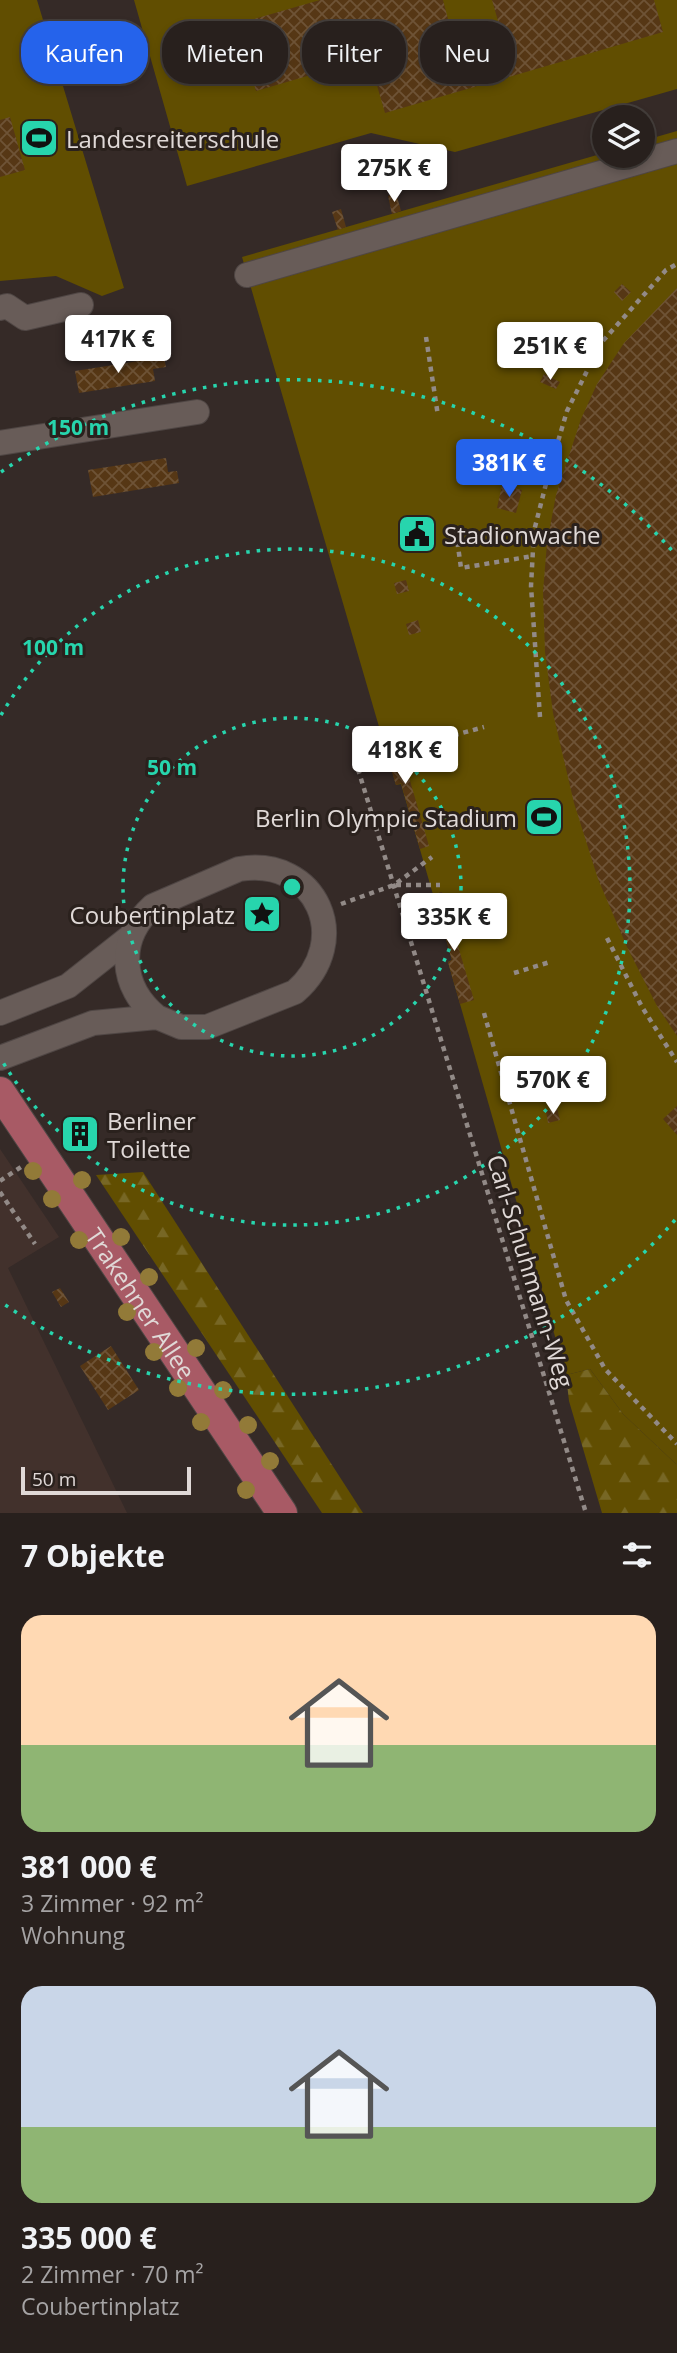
<!DOCTYPE html>
<html lang="de">
<head>
<meta charset="utf-8">
<style>
  :root { --surface:#28201d; --page:#342d2a; --text:#f1f3f6; --muted:#a5a3a4; --line:#443e3b; --accent:#2563eb }
  body { margin:0; font-family:"Open Sans",sans-serif; background:var(--page); color:var(--text); height:100vh; display:flex; flex-direction:column; font-size:26px; white-space:nowrap }
  * { box-sizing:border-box; margin:0 }
  p { font-size:23px; color:var(--muted) }
  .icon { flex:none; width:38px; height:38px; fill:none; stroke:currentColor; stroke-width:2; stroke-linecap:round; stroke-linejoin:round }
  .map { position:relative; height:1513px; overflow:hidden }
  .sheet { display:flex; flex-direction:column; background:var(--surface); flex:1 }
  .sheet>* { flex:none }
  .hud { position:absolute; left:21px; top:21px; width:635px; height:63px; display:flex; gap:14px }
  .buttons { position:absolute; left:592px; top:105px; display:grid; gap:14px }
  .buttons a { display:grid; place-items:center; width:63px; height:63px; border-radius:50%; background:var(--surface); box-shadow:0 4px 10px #0003,0 0 0 2px var(--line); font-size:35px }
  .scale { position:absolute; left:21px; bottom:18px; width:170px; box-sizing:border-box; padding-left:7px; border:4px solid #e0d9d7; border-top:0; font-size:19px; line-height:24px; white-space:nowrap; color:#e0d9d7; -webkit-text-stroke:5px #2a211d; paint-order:stroke }
  .price { position:absolute; translate:-50% -60px; padding:0 16px; border-radius:7px; background:#fff; color:#222; font-size:23px; line-height:46px; filter:drop-shadow(0 2px 4px #0008) }
  .price::after { content:''; position:absolute; left:50%; top:42px; width:21px; height:16px; margin-left:-10px; background:inherit; clip-path:polygon(0 0,100% 0,50% 100%) }
  .price.on { background:var(--accent); color:#fff }
  ul { padding:0; list-style:none }
  li { display:grid; align-content:center; gap:14px; height:371px; padding:0 21px }
  li span { display:grid; place-items:center; height:217px; border-radius:21px; color:#555 }
  li>.icon { margin-inline-start:auto }
  span .icon { width:126px; height:126px; fill:#fffc; stroke-width:1 }
  li b { font-size:30px }
  h2 { display:flex; justify-content:space-between; align-items:center; height:84px; padding:0 21px; font-size:30px }
  .tag { padding:0 24px; border-radius:28px; background:var(--surface); box-shadow:0 4px 10px #0003,0 0 0 2px var(--line); font-size:24px; line-height:63px }
  .tag.on { background:var(--accent); color:#fff }
  .map>svg:first-child { display:block }
  .built { fill:#42312c }
  .green { fill:#614e01 }
  .forest { fill:url(#forest-firs) }
  .building { fill:url(#building-cross-hatch) }
  .lines { fill:none; stroke-linecap:round; stroke-linejoin:round }
  .minor-casing { stroke:#4f4644; stroke-width:26 }
  .major-casing { stroke:#4f4644; stroke-width:32 }
  .path { stroke:#928a87; stroke-width:4.5; stroke-dasharray:5 5; stroke-linecap:butt }
  .minor { stroke:#685c58; stroke-width:24 }
  .major { stroke:#a85a65; stroke-width:30 }
  .tree { fill:#927a38 }
  .ring { fill:none; stroke:#27d5ad; stroke-width:3.5; stroke-dasharray:3.5 7 }
  .labels { text-anchor:middle; dominant-baseline:central; stroke-width:6; stroke-linejoin:round; paint-order:stroke }
  .poi-label { font-size:24px; fill:#e0d9d7; stroke:#2a211d; text-anchor:start }
  .street-label { font-size:24px; fill:#e0d9d7; stroke:#2a211d }
  .centre { fill:#27d5ad; stroke:#2a211d; stroke-width:3.5 }
  .ring-label { font-size:21px; text-anchor:middle; font-weight:bold; fill:#27d5ad; stroke:#2a211d; stroke-width:6; stroke-linejoin:round; paint-order:stroke }
</style>
</head>
<body>
<div class="map">
<svg width="677" height="1513" viewBox="0 0 677 1513">
  <defs>
    <pattern id="forest-firs" width="22" height="20" patternUnits="userSpaceOnUse" patternTransform="scale(1.75)"><rect width="22" height="20" fill="#614e01"/><path d="M5 1l3.5 6h-7zM16 11l3.5 6h-7z" fill="#776725"/></pattern>
    <pattern id="building-cross-hatch" width="8" height="8" patternUnits="userSpaceOnUse" patternTransform="scale(1.75)"><rect width="8" height="8" fill="#563715"/><path d="M0 0l8 8M0 8l8-8" fill="none" stroke="#6e5336"/></pattern>
  </defs>
  <rect width="100%" height="100%" fill="#352a27"/>
  <path class="built" d="M0,1149L59,1237L8,1268L127,1513H0Z"/>
  <g class="green">
    <path d="M0,0H37L124,288L102,296L56,276L0,281Z"/>
    <path d="M134,0H677V89L455,152L371,133L187,186Z"/>
    <path d="M677,131V1465L623,1414L590,1369L566,1375L448,962L452,960L401,784L396,785L242,257L604,153V156H642V141Z"/>
  </g>
  <g class="forest">
    <path d="M143,1172L363,1513H322L96,1175Z"/>
    <path d="M590,1369L623,1414L677,1465V1513H602L569,1401L566,1375Z"/>
  </g>
  <g class="building">
    <path d="M320,0H443L452,34L498,21L492,0H654L663,32L385,113L369,58L256,91L237,24Z"/>
    <path d="M10,117L25,170L0,177V120Z"/>
    <path d="M396,193L401,211L392,214L388,196Z"/>
    <path d="M341,209L346,227L338,230L332,212Z"/>
    <path d="M622,284L631,292L622,301L614,292Z"/>
    <path d="M677,288V1036L657,1006L627,947L598,879L574,803L553,713L545,652L543,592L547,543L556,495L581,419L597,384L624,343Z"/>
    <path d="M164,357L166,367L153,369L155,381L79,393L75,371Z"/>
    <path d="M544,374L560,382L556,389L540,382Z"/>
    <path d="M166,458L168,472L177,471L179,483L93,497L88,470Z"/>
    <path d="M502,485L522,490L516,513L497,508Z"/>
    <path d="M406,580L409,591L397,594L394,583Z"/>
    <path d="M418,620L421,632L409,635L406,624Z"/>
    <path d="M397,736L429,846L420,849L401,783L396,785L382,740Z"/>
    <path d="M442,892L474,1000L460,1004L448,962L452,960L433,894Z"/>
    <path d="M546,1071L549,1083L537,1086L535,1074Z"/>
    <path d="M677,1106V1135L663,1119Z"/>
    <path d="M557,1108L560,1120L548,1123L546,1111Z"/>
    <path d="M79,1127L87,1138L82,1142L74,1130Z"/>
    <path d="M60,1288L69,1302L61,1307L52,1292Z"/>
    <path d="M111,1346L139,1390L108,1410L80,1366Z"/>
  </g>
  <g class="lines">
    <defs>
      <g id="minor">
        <path d="M247,275L677,151"/>
        <path d="M0,308L7,306L25,318L81,305"/>
        <path d="M0,443L197,412"/>
        <path d="M0,1013L68,986L130,937"/>
        <path d="M0,1058L93,1023L157,1017L181,1027H207L295,992C354,941 317,856 239,869L153,906C116,939 120,987 157,1017"/>
      </g>
      <g id="major">
        <path id="s1" d="M0,1092L282,1513"/>
      </g>
    </defs>
    <use href="#minor" class="minor-casing"/>
    <use href="#major" class="major-casing"/>
    <g class="path">
      <path d="M426,337L438,416"/>
      <path d="M456,532L461,568L533,556"/>
      <path d="M540,717L531,586L534,531L549,472L567,411L601,343L666,270L677,264"/>
      <path d="M444,738L484,727"/>
      <path d="M358,769L586,1513"/>
      <path d="M396,885H440"/>
      <path d="M341,904L394,885L432,857"/>
      <path d="M607,938L642,1007L677,1062"/>
      <path d="M514,973L550,962"/>
      <path d="M484,1013L566,1300L605,1369L677,1444"/>
      <path d="M0,1181L21,1167"/>
      <path d="M0,1192L35,1244"/>
    </g>
    <use href="#minor" class="minor"/>
    <use href="#major" class="major"/>
  </g>
  <g class="tree">
    <circle cx="33" cy="1171" r="9"/>
    <circle cx="82" cy="1180" r="9"/>
    <circle cx="52" cy="1199" r="9"/>
    <circle cx="121" cy="1237" r="9"/>
    <circle cx="79" cy="1240" r="9"/>
    <circle cx="149" cy="1277" r="9"/>
    <circle cx="127" cy="1312" r="9"/>
    <circle cx="196" cy="1348" r="9"/>
    <circle cx="154" cy="1352" r="9"/>
    <circle cx="178" cy="1388" r="9"/>
    <circle cx="223" cy="1390" r="9"/>
    <circle cx="201" cy="1422" r="9"/>
    <circle cx="248" cy="1425" r="9"/>
    <circle cx="270" cy="1461" r="9"/>
    <circle cx="246" cy="1490" r="9"/>
  </g>
  <g class="ring">
    <circle cx="292" cy="887" r="169"/>
    <path d="M1 715A338 338 0 1 1 1 1059"/>
    <path d="M675 1220A507 507 0 0 1 1 1302M1 472A507 507 0 0 1 675 554"/>
  </g>
  <defs>
    <symbol id="stadium-square" viewBox="-11 -11 22 22"><rect x="-9" y="-9" width="18" height="18" rx="4" fill="#27d5ad" stroke="#2a211d"/><path d="M0-5a6.5 5 0 1 0 0 10a6.5 5 0 1 0 0-10ZM-3.5-1.8h7v3.6h-7Z" fill="#111"/></symbol>
    <symbol id="civic-square" viewBox="-11 -11 22 22"><rect x="-9" y="-9" width="18" height="18" rx="4" fill="#27d5ad" stroke="#2a211d"/><path d="M-.6-6.5H3V-4.5H.6V-3L4-1V1h2V6H-6V1h2V-1L-.6-3ZM-1.2 2.5V6h2.4V2.5Z" fill="#111"/></symbol>
    <symbol id="sight-square" viewBox="-11 -11 22 22"><rect x="-9" y="-9" width="18" height="18" rx="4" fill="#27d5ad" stroke="#2a211d"/><path d="M0-6L1.8-2.2L6-1.7L2.9 1.2L3.7 5.4L0 3.3L-3.7 5.4L-2.9 1.2L-6-1.7L-1.8-2.2Z" fill="#111"/></symbol>
    <symbol id="building-square" viewBox="-11 -11 22 22"><rect x="-9" y="-9" width="18" height="18" rx="4" fill="#27d5ad" stroke="#2a211d"/><path d="M-4-6H4V6H1V3H-1V6H-4ZM-2.5-4.3h1.7v1.8h-1.7ZM.8-4.3h1.7v1.8H.8ZM-2.5-1h1.7V.8h-1.7ZM.8-1h1.7V.8H.8Z" fill="#111"/></symbol>
  </defs>
  <g fill-rule="evenodd">
    <use href="#stadium-square" x="17" y="116" width="44" height="44"/>
    <use href="#civic-square" x="395" y="512" width="44" height="44"/>
    <use href="#stadium-square" x="522" y="795" width="44" height="44"/>
    <use href="#sight-square" x="240" y="892" width="44" height="44"/>
    <use href="#building-square" x="58" y="1112" width="44" height="44"/>
  </g>
  <g class="labels">
    <g class="poi-label">
      <text x="66" y="138">Landesreiterschule</text>
      <text x="444" y="534">Stadionwache</text>
      <text x="517" y="817" text-anchor="end">Berlin Olympic Stadium</text>
      <text x="235" y="914" text-anchor="end">Coubertinplatz</text>
      <text x="107" y="1120">Berliner<tspan x="107" dy="28">Toilette</tspan></text>
    </g>
    <g class="street-label">
      <text transform="translate(531 1271) rotate(73)">Carl-Schuhmann-Weg</text>
      <text stroke="none"><textPath href="#s1" startOffset="254">Trakehner Allee</textPath></text>
    </g>
  </g>
  <circle cx="292" cy="887" r="10" class="centre"/>
  <g class="ring-label">
    <text x="78" y="435">150 m</text>
    <text x="53" y="655">100 m</text>
    <text x="172" y="775">50 m</text>
  </g>
</svg>
<div class="buttons">
<a><svg class="icon" aria-label="layers" viewBox="0 0 24 24"><path d="M12 4l9 5-9 5-9-5zM3 14l9 5 9-5"/></svg></a>
</div>
<div class="scale">50 m</div>
<b class="price" style="left:394px;top:204px">275K €</b>
<b class="price" style="left:118px;top:375px">417K €</b>
<b class="price" style="left:550px;top:382px">251K €</b>
<b class="price on" style="left:509px;top:499px">381K €</b>
<b class="price" style="left:405px;top:786px">418K €</b>
<b class="price" style="left:454px;top:953px">335K €</b>
<b class="price" style="left:553px;top:1116px">570K €</b>
<div class="hud">
<a class="tag on">Kaufen</a>
<a class="tag">Mieten</a>
<a class="tag">Filter</a>
<a class="tag">Neu</a>
</div>
</div>
<section class="sheet">
<h2>7 Objekte<svg class="icon" aria-label="filters" viewBox="0 0 24 24"><path d="M4 7h16M4 17h16"/><circle cx="9" cy="7" r="2"/><circle cx="15" cy="17" r="2"/></svg></h2>
<ul>
<li><span style="background:linear-gradient(#ffd9b3 60%,#8fb573 0)"><svg class="icon" aria-label="home" viewBox="0 0 24 24"><path d="M3 11l9-7 9 7M6 9v11h12V9"/></svg></span><div><b>381 000 €</b><p>3 Zimmer · 92 m²</p><p>Wohnung</p></div></li>
<li><span style="background:linear-gradient(#c9d6e8 65%,#8fb573 0)"><svg class="icon" aria-label="home" viewBox="0 0 24 24"><path d="M3 11l9-7 9 7M6 9v11h12V9"/></svg></span><div><b>335 000 €</b><p>2 Zimmer · 70 m²</p><p>Coubertinplatz</p></div></li>
</ul>
</section>
</body>
</html>
